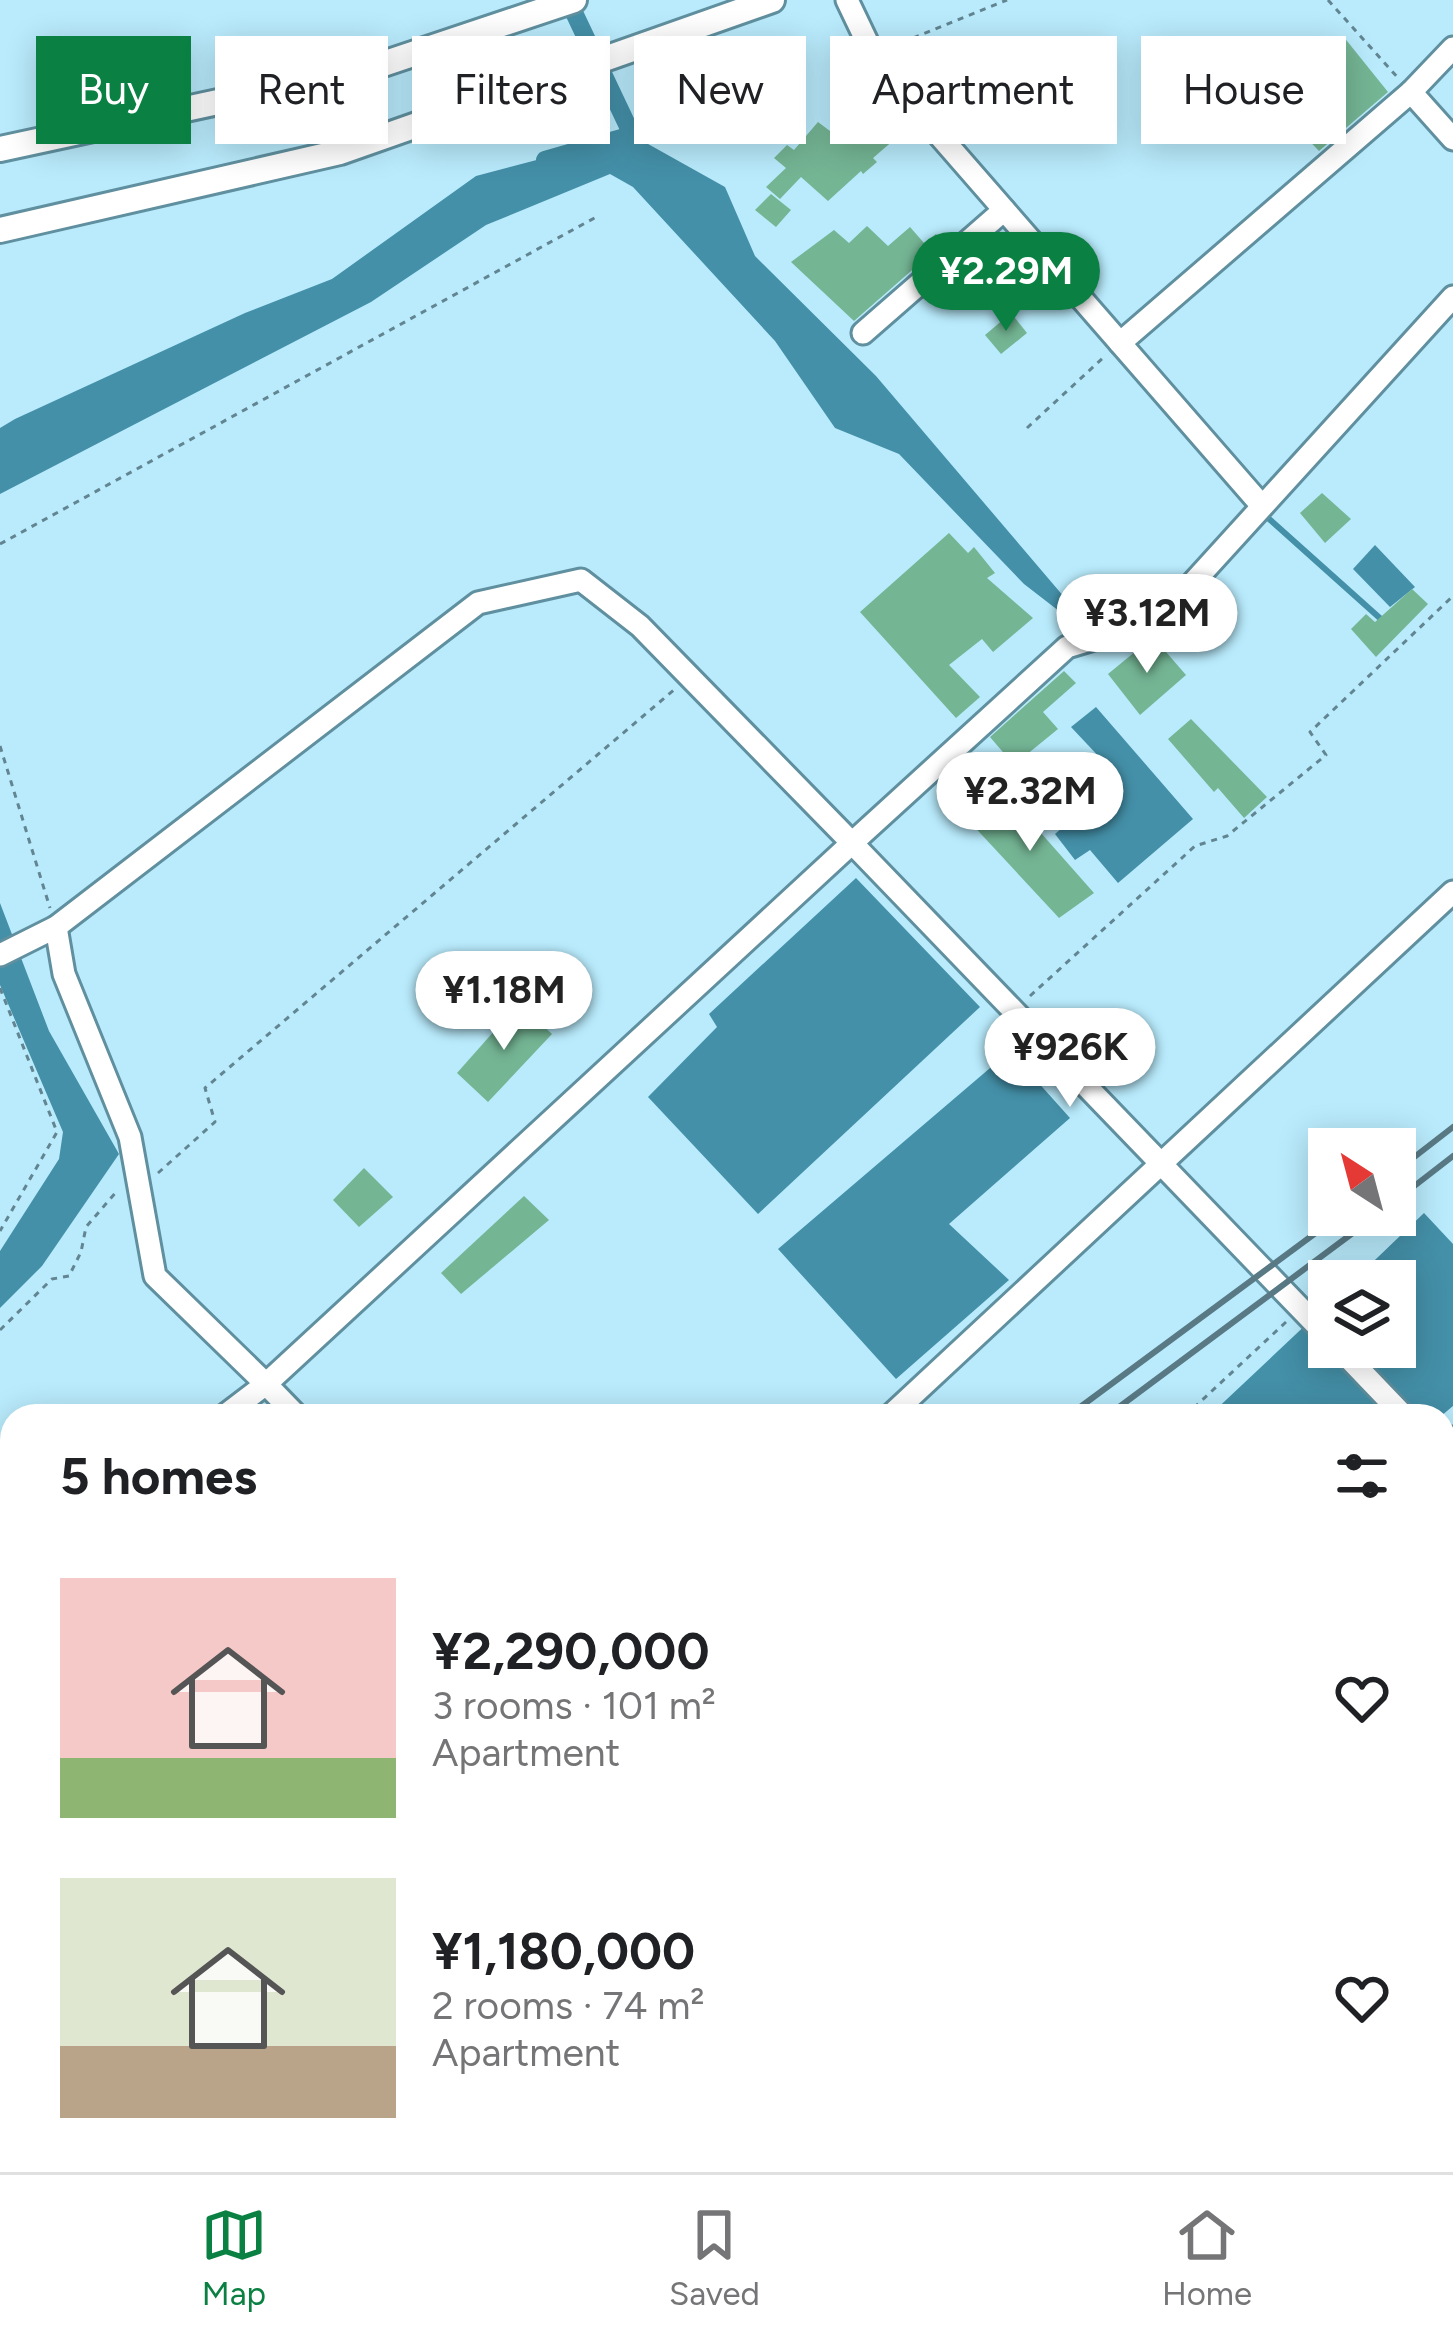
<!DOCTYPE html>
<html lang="en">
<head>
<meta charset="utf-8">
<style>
  :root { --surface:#fff; --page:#f6f6f6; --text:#202124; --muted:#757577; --line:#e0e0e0; --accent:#0b8043 }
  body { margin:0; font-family:Figtree,sans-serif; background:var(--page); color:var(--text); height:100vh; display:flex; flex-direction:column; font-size:45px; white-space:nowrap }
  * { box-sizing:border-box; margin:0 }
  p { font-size:39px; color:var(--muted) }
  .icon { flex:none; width:66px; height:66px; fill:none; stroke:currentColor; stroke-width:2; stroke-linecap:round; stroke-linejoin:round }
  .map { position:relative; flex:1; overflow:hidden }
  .side { position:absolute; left:0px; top:1404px; width:1455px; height:768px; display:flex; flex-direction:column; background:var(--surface); border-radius:36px 36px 0 0; box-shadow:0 6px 30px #0003 }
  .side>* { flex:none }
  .top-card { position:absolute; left:36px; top:36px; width:1383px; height:108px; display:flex; gap:24px }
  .needle { width:78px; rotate:324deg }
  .fabs { position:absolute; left:1308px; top:1128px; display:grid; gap:24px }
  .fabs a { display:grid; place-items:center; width:108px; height:108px; border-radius:0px; background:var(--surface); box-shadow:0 6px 30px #0003; font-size:60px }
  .price { position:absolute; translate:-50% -102px; padding:0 27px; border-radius:42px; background:#fff; color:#222; font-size:39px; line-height:78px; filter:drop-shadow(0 3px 6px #0008) }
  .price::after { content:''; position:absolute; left:50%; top:72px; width:36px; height:27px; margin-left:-18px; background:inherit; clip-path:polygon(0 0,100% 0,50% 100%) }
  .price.current { background:var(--accent); color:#fff }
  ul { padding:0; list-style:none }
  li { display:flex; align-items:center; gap:36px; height:300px; padding:0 60px }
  li span { display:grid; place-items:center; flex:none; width:336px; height:240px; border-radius:0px; color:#555 }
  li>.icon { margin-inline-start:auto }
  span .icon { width:144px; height:144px; fill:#fffc; stroke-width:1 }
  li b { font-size:51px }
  h2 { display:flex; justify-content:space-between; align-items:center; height:144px; padding:0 60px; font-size:51px }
  .tag { padding:0 42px; border-radius:0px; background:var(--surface); box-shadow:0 6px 30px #0003; font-size:42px; line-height:108px }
  .tag.current { background:var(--accent); color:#fff }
  .tabs { display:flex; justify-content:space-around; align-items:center; height:168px; border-top:3px solid var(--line); background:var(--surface); font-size:33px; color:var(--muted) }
  .tabs a { display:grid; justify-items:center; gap:6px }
  .tabs .current { color:var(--accent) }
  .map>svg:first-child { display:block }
  .water { fill:#4490a8 }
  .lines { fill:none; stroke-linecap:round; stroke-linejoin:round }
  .stream { stroke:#4490a8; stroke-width:6 }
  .canal { stroke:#4490a8; stroke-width:18 }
  .building { fill:#74b594 }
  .minor-casing { stroke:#60909f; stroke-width:27 }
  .major-casing { stroke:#60909f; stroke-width:30 }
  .path { stroke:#628591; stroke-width:3; stroke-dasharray:6 6; stroke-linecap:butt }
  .minor { stroke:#fff; stroke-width:21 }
  .major { stroke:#fff; stroke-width:24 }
  .rail { stroke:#597a85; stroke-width:6 }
</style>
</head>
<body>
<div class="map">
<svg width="1453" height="2172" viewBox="0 0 1453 2172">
  <rect width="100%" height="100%" fill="#b9ebfc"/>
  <g class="water">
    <path d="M632,135L725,187L755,256L876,376L1082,618H1068L1024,584L899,454L835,428L775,341L633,187L610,174L486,225L371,302L0,494V428L15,419L245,313L332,279L476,176Z"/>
    <path d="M1375,545L1415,587L1390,607L1353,569Z"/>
    <path d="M1096,707L1193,819L1118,883L1090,850L1075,860L1055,834L1119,778L1071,727Z"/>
    <path d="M856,878L980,1007L758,1214L648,1097L717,1027L709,1014Z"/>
    <path d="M0,903L49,1031L119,1154L42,1266L0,1308V1251L59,1159L63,1132L0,985Z"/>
    <path d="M1010,1051L1070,1118L949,1224L1009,1280L896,1379L778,1249Z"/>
    <path d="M1424,1213L1453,1244V1406L1441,1416H1209L1329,1303V1347H1395V1281H1353Z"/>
    <path d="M1453,1463V1659L1443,1668V1467Z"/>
    <path d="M1453,1724V2172H871L888,2160H1443V1732Z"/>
    <path d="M0,1753L12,1762V2160H656L671,2172H0Z"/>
  </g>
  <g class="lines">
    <path class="stream" d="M1268,518L1382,620"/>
    <path class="canal" d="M545,160L632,135L568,0"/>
  </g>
  <g class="building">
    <path d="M1343,36L1388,92L1319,151L1269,99Z"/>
    <path d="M876,120L895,139L873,158L877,162L863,174L861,171L828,201L801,177L780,199L766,187L786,168L774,158L787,145L794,150L818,122L846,143Z"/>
    <path d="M771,194L791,210L776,227L755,210Z"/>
    <path d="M867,226L888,246L910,227L924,243L936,234L943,243L854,321L791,262L834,230L849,243Z"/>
    <path d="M1011,313L1027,333L1001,354L985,335Z"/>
    <path d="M1322,493L1351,519L1325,543L1300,513Z"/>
    <path d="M949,533L968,553L974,547L995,573L987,578L1033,618L993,652L982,639L949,665L980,697L956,718L860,612Z"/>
    <path d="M1412,589L1428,604L1376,657L1351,629L1366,614L1375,622Z"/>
    <path d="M1153,637L1186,675L1140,715L1108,674Z"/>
    <path d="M1064,671L1076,683L1043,712L1058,729L1014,765L990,737Z"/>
    <path d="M1191,719L1267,797L1244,818L1218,788L1214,792L1168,739Z"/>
    <path d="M1002,789L1094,893L1059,918L968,820Z"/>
    <path d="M519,1003L552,1034L488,1102L457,1073Z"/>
    <path d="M364,1168L393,1197L359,1227L333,1200Z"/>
    <path d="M524,1196L549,1220L461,1294L441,1273Z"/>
  </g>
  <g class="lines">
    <defs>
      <g id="minor">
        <path d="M847,0L878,65L1262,506"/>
        <path d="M1453,48L1411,92L1453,139"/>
        <path d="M863,333L1004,210"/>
        <path d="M1120,343L1411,92"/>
        <path d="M56,927L64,974L130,1137L155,1276L266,1384L852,843L1329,1338"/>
        <path d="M0,955L56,927L478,603L581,580L640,626L852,843L1067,647L1160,619L1453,297"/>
        <path d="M1338,1347L1404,1416"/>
        <path d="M224,1416L266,1384L297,1416"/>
        <path d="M890,1416L1453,892"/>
        <path d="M1443,1441L1453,1438"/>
        <path d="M0,1625L12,1613"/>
        <path d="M0,1725L12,1734"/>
      </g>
      <g id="major">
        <path d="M0,149L362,71L574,0"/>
        <path d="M0,230L340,152L772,0"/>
      </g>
    </defs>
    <use href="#minor" class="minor-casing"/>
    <use href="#major" class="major-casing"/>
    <g class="path">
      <path d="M1328,0L1399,79"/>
      <path d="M891,47L1007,0"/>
      <path d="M1027,428L1105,356"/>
      <path d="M0,544L598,216"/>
      <path d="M0,746L50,908"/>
      <path d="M0,988L57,1132L0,1231"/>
      <path d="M1030,996L1195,846L1227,836L1326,755L1310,732L1453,596"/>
      <path d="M158,1173L215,1122L205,1088L675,689"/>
      <path d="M0,1330L52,1279L69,1276L81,1252L86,1227L117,1191"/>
      <path d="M1185,1416L1286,1322"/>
    </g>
    <use href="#minor" class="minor"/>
    <use href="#major" class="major"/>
    <g class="rail">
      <path d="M1395,1172L1453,1127"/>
      <path d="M1395,1201L1453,1156"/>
      <path d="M1068,1416L1340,1215"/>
      <path d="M1107,1416L1377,1215"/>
      <path d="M0,2162L12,2154"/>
      <path d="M27,2172L45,2160"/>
    </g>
  </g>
</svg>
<div class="fabs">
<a><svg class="needle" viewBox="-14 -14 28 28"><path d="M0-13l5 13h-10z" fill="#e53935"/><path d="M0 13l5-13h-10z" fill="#757577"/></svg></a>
<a><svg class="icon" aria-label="layers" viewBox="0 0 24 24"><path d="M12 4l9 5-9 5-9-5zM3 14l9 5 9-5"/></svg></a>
</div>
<b class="price current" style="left:1006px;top:334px">¥2.29M</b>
<b class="price" style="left:1147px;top:676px">¥3.12M</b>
<b class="price" style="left:1030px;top:854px">¥2.32M</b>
<b class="price" style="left:504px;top:1053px">¥1.18M</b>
<b class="price" style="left:1070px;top:1110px">¥926K</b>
<div class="top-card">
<a class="tag current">Buy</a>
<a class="tag">Rent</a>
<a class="tag">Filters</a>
<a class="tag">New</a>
<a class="tag">Apartment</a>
<a class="tag">House</a>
</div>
<section class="side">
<h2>5 homes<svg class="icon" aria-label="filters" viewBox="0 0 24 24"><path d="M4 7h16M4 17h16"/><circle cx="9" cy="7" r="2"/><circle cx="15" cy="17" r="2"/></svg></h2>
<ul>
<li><span style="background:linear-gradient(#f6c9c9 75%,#8fb573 0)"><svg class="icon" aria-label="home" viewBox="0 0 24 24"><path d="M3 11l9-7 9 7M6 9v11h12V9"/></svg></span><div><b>¥2,290,000</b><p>3 rooms · 101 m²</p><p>Apartment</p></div><svg class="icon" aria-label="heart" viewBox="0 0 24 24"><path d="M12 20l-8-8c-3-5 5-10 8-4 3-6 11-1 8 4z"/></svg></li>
<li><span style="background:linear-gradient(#dfe7d0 70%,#b9a48a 0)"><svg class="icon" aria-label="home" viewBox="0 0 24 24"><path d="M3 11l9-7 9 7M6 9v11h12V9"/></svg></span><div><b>¥1,180,000</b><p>2 rooms · 74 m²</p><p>Apartment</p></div><svg class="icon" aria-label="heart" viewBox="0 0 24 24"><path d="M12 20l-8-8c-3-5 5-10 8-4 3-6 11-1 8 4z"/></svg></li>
</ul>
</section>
</div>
<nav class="tabs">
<a class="current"><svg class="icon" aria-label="map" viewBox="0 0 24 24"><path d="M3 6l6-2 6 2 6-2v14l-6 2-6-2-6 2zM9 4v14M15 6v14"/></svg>Map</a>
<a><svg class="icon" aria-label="saved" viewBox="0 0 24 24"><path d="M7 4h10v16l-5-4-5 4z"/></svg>Saved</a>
<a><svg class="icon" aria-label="home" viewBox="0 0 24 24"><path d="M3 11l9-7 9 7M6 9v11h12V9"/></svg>Home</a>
</nav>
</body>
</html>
